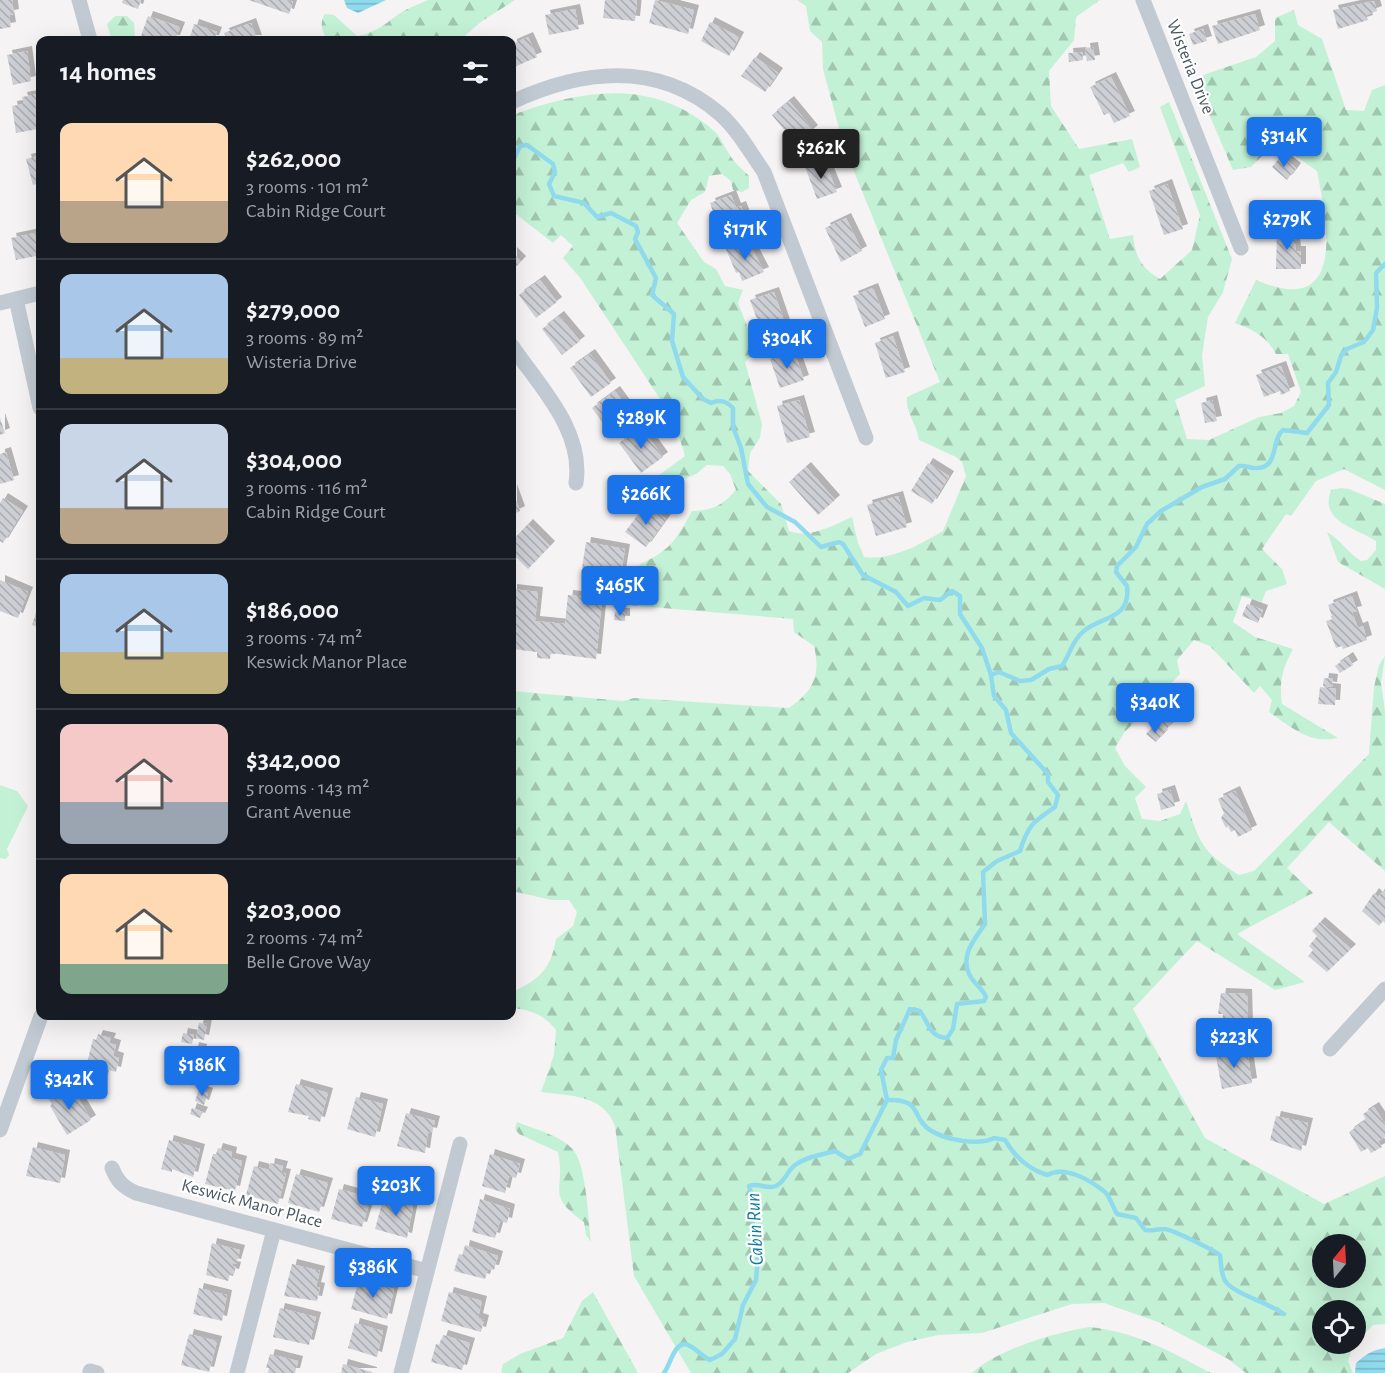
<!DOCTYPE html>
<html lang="en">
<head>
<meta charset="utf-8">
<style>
  :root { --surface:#171b24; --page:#20242c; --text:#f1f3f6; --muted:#9ea1a6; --line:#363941; --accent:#1a73e8 }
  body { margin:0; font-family:"Alegreya Sans",sans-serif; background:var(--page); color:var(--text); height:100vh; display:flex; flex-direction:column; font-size:22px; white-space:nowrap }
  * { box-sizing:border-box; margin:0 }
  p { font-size:20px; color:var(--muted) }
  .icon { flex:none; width:33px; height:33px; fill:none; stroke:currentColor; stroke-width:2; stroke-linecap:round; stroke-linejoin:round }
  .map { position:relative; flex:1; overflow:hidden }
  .details { position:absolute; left:36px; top:36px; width:480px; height:984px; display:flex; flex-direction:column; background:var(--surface); border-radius:12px; box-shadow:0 6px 24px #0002 }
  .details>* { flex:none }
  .needle { width:39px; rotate:18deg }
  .controls { position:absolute; left:1312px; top:1234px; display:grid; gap:12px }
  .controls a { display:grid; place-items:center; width:54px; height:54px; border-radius:50%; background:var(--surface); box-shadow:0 6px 24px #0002; font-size:30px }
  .price { position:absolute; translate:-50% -51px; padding:0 14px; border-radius:6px; background:var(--accent); color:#fff; font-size:20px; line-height:39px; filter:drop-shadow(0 2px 3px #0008) }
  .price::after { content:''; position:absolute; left:50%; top:36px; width:18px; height:14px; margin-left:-9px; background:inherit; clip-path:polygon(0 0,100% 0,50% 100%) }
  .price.on { background:#222; color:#fff }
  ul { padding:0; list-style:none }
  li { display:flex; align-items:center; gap:18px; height:150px; padding:0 24px }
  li+li { border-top:2px solid var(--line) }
  li span { display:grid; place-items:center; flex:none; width:168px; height:120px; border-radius:12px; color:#555 }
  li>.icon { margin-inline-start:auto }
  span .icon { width:72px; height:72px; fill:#fffc; stroke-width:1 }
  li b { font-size:26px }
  h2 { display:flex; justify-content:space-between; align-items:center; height:72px; padding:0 24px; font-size:26px }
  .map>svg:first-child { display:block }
  .forest { fill:url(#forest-firs); fill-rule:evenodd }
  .pitch { fill:#c3f1d5 }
  .water { fill:url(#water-rules) }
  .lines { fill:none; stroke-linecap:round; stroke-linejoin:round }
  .stream { stroke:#90daee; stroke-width:4.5 }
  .building { fill:url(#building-back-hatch); filter:url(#shadow) }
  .minor { stroke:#c1cad2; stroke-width:15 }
  .labels { text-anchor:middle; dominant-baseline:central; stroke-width:4.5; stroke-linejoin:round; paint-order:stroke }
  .street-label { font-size:18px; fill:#4a5661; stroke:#fff }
  .water-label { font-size:20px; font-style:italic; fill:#0c7c9b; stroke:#fff }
</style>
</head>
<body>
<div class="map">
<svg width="1385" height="1373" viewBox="0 0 1385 1373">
  <defs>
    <pattern id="forest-firs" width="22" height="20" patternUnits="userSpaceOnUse" patternTransform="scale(1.5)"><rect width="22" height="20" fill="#c3f1d5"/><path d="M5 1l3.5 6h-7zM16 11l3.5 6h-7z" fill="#a0c6b0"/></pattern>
    <pattern id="water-rules" width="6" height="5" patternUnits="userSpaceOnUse" patternTransform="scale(1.5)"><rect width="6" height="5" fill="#90daee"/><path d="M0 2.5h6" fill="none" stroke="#78b4c4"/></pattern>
    <pattern id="building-back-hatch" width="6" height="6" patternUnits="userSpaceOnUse" patternTransform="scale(1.5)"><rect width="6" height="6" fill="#cdcfd5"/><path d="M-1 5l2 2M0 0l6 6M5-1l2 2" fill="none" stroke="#a8abb0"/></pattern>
    <filter id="shadow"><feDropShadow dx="5" dy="-5" stdDeviation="0" flood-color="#0004"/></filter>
  </defs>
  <rect width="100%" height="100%" fill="#f5f3f3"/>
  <g class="forest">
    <path d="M428,0H515L482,21L461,39L327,40C322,30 319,24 325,14L334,15L357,36C374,33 383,26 396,16C405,9 417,5 428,0Z"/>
    <path d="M797,0H1100L1076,17L1074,40L1049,71L1051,106L1079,149L1132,139L1140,167L1129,172L1123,163L1089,175L1110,239L1133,235C1135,256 1141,268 1160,279L1192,250L1200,215L1160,107L1169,102L1232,259L1223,292L1208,317L1202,355L1205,386L1175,400L1187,439L1209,440L1259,417L1281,413L1294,406L1301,392L1288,354H1276C1266,336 1254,330 1235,323L1256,280C1346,319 1328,226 1317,171L1276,142L1251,167L1233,170L1206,107L1203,75L1256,57L1275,41V18L1294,10L1298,25L1322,39L1346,110L1364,111L1372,90L1385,85V490L1344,469L1316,481L1291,516L1286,514L1262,549L1282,569L1287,584L1266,591L1262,602L1242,596L1233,622L1255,637L1293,649C1282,669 1279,682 1282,704L1338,738C1308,744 1292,727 1269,712L1272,700L1260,686L1254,693L1210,646L1194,640L1177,660L1180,674L1124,733L1115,748L1125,766L1146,787L1135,798L1142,819L1160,821L1180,814L1186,801C1199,841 1201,852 1239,875L1254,871L1369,754L1374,687L1379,665L1385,656L1381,683L1385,712V871L1329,822L1287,868L1313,893L1237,934L1305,982L1275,990L1197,941L1133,1009L1205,1138L1324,1204L1385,1176V1324L1373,1325L1356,1342V1311H1323V1344H1354L1348,1361L1353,1373H1246L1228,1359L1158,1322L1104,1303L1072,1304L982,1333L938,1335L907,1342L876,1354L848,1373H691L634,1276L615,1126C603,1094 570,1096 541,1092L554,1055L556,1030C543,1014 531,1010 512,1008V992C539,980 551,969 556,939L573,926L577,912L569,900H552L512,891V691L623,701L634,698L789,708C813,692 821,675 814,646L794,632L793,619L627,605C619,591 605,590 590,586C610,584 631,585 640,564C671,550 676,540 692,511C712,511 723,505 736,490L730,474L723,466L707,465L696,474L673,484L659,475L685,456L674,420L581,279L563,258L573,246L561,235L553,243L512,211V119L518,113C586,89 654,79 713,130C720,136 723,144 728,152C733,162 742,169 749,176V188L742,192L733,190L731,181L722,174L709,176L705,192L691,200L677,223L704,262L716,269L725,286L743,290L738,303L757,351L745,362L762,424L760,438L750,453L748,471L781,504L789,531C810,539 834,525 852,517L858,543L864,557C891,561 921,544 943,531L966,476L962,462L956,457L919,440C917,424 905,412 907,397L940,382L844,147L823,69L822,42L810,31L806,6ZM1323,1245H1356V1278H1323Z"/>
    <path d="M115,16H127L134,23L135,40H112L107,24Z"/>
    <path d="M1341,488L1349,489L1385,504V589L1338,562L1327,532C1341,540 1348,553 1361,561L1367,560L1376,550V541C1355,527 1319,522 1331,490Z"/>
    <path d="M517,1122C534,1129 563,1136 574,1151C587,1169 588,1220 591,1242L586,1235L584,1222C545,1194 566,1192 558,1152L519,1134L515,1129Z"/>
    <path d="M593,1292L638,1373H501L503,1364L520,1354L563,1338L582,1301Z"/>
    <path d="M1089,1327C1137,1332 1169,1351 1211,1373H972C998,1349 1054,1333 1089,1327Z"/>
  </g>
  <path class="pitch" d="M0,785L17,791L28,806L7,849L9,855L6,859L0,858Z"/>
  <g class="water">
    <path d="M344,0H386L358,13L347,8Z"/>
    <path d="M1385,1348V1373H1355L1356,1363C1365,1355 1372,1350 1385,1348Z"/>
  </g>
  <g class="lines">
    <g class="stream">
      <path d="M512,163L520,146L527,145L553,164L555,172L549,184L554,196L584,203L597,217L611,213L636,226L638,232L635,239L656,278L652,295L674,314L672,341L683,377L703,399L711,403C720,399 726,401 733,408V427L741,448L748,484L767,507L795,522L821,547L839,542L843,544L863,575L896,592L908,606L924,598L940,600L952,591L960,596V614L982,648L991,675L994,696L1006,710L1011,733L1048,774V782L1058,795L1055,807C1033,822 1028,825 1020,851L997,861L983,872L985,924C973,941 958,958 972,979C977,986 983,989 986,997L984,1001L957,1004L953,1029L947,1038C929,1037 929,1023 920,1011L910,1009L896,1040L893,1058H887L881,1070L887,1100L860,1154L848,1159L835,1151C822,1155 807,1156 795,1165C786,1172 786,1181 776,1186C766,1190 759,1182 749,1186L756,1211L752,1219L758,1256L756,1280L743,1305L735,1339L722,1354L710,1360C702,1356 697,1350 690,1346C675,1337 671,1364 664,1373"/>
      <path d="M991,675L999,672L1020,681L1031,680L1049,669L1062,666C1070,654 1073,639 1085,630C1103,616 1131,619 1127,586L1116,572L1117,566L1136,547L1147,524L1161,511L1202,487L1225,479L1239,466C1246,465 1251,469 1258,468C1279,467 1271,439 1283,430L1307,433L1329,405L1328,383L1336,372L1341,356L1347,349L1364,342L1373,330L1377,308L1376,273L1385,264"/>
      <path d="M887,1100C924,1099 910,1117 930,1130C945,1140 979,1146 994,1138L1005,1140C1015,1157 1028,1169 1047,1175C1065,1165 1090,1180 1105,1192C1110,1197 1113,1207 1117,1214L1136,1218L1145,1230C1153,1231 1156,1229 1164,1229C1170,1228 1213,1250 1220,1255C1221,1263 1221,1276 1226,1282C1235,1294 1269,1303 1284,1314"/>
    </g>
  </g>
  <g class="building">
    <path d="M0,0H12L14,14L9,15L11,27L0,29Z"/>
    <path d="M123,0H141L138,9L122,3Z"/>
    <path d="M249,0H287L293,2L289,14Z"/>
    <path d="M605,0H637L635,21L603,18Z"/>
    <path d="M655,0L694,10L688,34L649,23Z"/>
    <path d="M1374,1L1377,11L1366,15L1368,20L1338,29L1333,10Z"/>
    <path d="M575,9L579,29L549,35L545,15Z"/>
    <path d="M1255,14L1260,30L1218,44L1212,26Z"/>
    <path d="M148,16L180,27L175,40H155L141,36Z"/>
    <path d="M710,22L739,37L729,56L701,41Z"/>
    <path d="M251,23L257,40H227L224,33Z"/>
    <path d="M194,24L217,32L214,40H189Z"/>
    <path d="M1203,29L1207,41L1193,45L1189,34Z"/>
    <path d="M528,37L537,57L512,68V44Z"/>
    <path d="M1093,47L1095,60L1087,61L1085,48Z"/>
    <path d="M27,51L31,81L13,85L7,55Z"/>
    <path d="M1082,52L1083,60L1069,62L1068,53Z"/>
    <path d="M755,57L778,73L765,92L741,76Z"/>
    <path d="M1111,77L1130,116L1114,123L1109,113L1104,115L1090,87Z"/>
    <path d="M38,94L40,115L35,116L38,129L16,133L12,106L24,104L22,97Z"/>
    <path d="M789,101L813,130L796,144L772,115Z"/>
    <path d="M40,147V183L33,185L26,159L38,156L36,148Z"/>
    <path d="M1281,156L1296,168L1287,180L1272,167Z"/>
    <path d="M824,160L837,192L817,199L805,167Z"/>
    <path d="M1167,184L1183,229L1164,235L1149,191Z"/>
    <path d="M731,195L736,208L741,206L746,219L719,229L710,203Z"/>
    <path d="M846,218L862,251L841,262L825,228Z"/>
    <path d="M1293,228L1296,251H1301V269H1276L1277,229Z"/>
    <path d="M40,232V255L16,260L11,238Z"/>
    <path d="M748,241L764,272L742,281L739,272L736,273L726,249Z"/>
    <path d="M512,252L521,261L512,271Z"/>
    <path d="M540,280L557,302L536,318L519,295Z"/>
    <path d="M873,288L885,319L865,327L853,296Z"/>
    <path d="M774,292L788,333L765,341L750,300Z"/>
    <path d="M559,316L580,341L562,355L542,329Z"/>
    <path d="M893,336L905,372L886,378L875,343Z"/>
    <path d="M794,351L804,380L780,388L770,359Z"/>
    <path d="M590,354L611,383L591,397L570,368Z"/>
    <path d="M1281,366L1290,391L1281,395L1280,391L1264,397L1256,375Z"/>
    <path d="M615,391L634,417L611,434L592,408Z"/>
    <path d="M799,400L810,437L787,443L777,406Z"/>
    <path d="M1212,400L1217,421L1205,423L1201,403Z"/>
    <path d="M0,418L5,433L0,435Z"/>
    <path d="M641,427L663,457L641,473L619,443Z"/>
    <path d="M6,452L14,480L0,484V454Z"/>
    <path d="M928,463L949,476L932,504L911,491Z"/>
    <path d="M806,467L835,500L818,515L789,482Z"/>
    <path d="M512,489L520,511L512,515Z"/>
    <path d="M898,496L907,527L876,536L867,505Z"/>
    <path d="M3,498L23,511L3,543L0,541V503Z"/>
    <path d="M646,504L666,519L646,547L625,532Z"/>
    <path d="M528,524L550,546L528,569L512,553V541Z"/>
    <path d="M586,542L625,549L621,574L582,568Z"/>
    <path d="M0,580L28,592L18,618L0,611Z"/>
    <path d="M512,589L538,592L535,621L565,624L568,595L602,599L596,659L551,653L550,659L537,658V652L512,649Z"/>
    <path d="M1352,596L1357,611L1352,612L1358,628L1363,626L1367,640L1343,649L1342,646L1336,648L1326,621L1333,619L1328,605Z"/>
    <path d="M40,600V628L32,625Z"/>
    <path d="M1247,604L1263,610L1258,623L1242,616Z"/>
    <path d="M615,612L625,613V621L614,620Z"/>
    <path d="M1348,657L1353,665L1340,673L1335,666Z"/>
    <path d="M1324,678L1333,679L1332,687L1323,686Z"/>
    <path d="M1320,687L1336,689L1335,705L1318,704Z"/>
    <path d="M1180,695L1184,699L1176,708L1172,704Z"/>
    <path d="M1162,714L1172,723L1165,731L1155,722Z"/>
    <path d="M1154,726L1163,734L1156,742L1146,734Z"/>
    <path d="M1170,790L1175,806L1161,810L1157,794Z"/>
    <path d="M1235,791L1252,830L1238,837L1235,830L1231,832L1228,826L1226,828L1221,818L1224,813L1218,799Z"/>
    <path d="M1385,889V923L1383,921L1379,926L1362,911L1374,893L1378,897Z"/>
    <path d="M1320,922L1351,949L1327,972L1308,956L1313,950L1309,946L1317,936L1312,931Z"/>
    <path d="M1221,993L1247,994L1248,1026L1222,1025L1223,1014H1218Z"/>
    <path d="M199,1023L207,1024L204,1040L196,1038Z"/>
    <path d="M183,1033L194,1035L192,1044L181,1042Z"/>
    <path d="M98,1035L111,1038L109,1043L116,1045L113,1056L119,1058L116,1072L109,1070L108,1076L89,1071L91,1064L87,1063L93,1039L96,1040Z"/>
    <path d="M194,1047L202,1049L201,1054L193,1052Z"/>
    <path d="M1247,1049L1252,1083L1222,1089L1216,1056Z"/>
    <path d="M296,1084L328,1093L320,1122L308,1119L309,1116L288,1112Z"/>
    <path d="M61,1090L65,1096L74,1091L91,1120L67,1135L50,1106L52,1104L48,1098Z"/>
    <path d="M199,1090L208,1093L204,1105L195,1101Z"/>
    <path d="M356,1097L383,1104L375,1137L347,1129Z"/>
    <path d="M1374,1107L1385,1124V1137L1378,1141L1382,1147L1371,1153L1368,1148L1361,1152L1349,1132L1366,1120L1363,1114Z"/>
    <path d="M192,1108L203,1112L200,1118L190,1114Z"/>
    <path d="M406,1113L435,1121L432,1133L428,1132L425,1153L397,1146Z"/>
    <path d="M1276,1116L1308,1123L1301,1151L1270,1140Z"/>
    <path d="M169,1140L200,1149L193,1177L172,1169V1172L161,1169Z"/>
    <path d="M33,1147L65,1155L60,1183L26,1176Z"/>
    <path d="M218,1148L232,1152L231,1158L242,1161L235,1191L205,1184L213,1154H216Z"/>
    <path d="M490,1154L520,1164L516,1178L509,1176L505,1193L482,1186Z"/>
    <path d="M270,1163L283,1166L281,1173L286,1174L278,1204L246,1195L254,1166L269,1170Z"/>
    <path d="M296,1174L328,1183L319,1212L288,1203Z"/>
    <path d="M339,1189L371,1198L362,1227L331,1219Z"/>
    <path d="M401,1197L414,1201L407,1238L375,1229L383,1200L399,1204Z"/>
    <path d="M480,1199L510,1209L507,1223L500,1221L495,1238L472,1232Z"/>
    <path d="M212,1243L240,1250L236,1264L233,1263L232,1266L236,1267L234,1274L230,1273L228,1281L206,1275Z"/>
    <path d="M465,1245L498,1256L494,1270L488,1269L485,1279L454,1271L459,1254L463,1255Z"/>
    <path d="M292,1264L320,1271L316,1287L320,1288L317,1301L284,1296Z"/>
    <path d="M359,1279L394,1289L387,1319L351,1309Z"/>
    <path d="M199,1288L227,1295L222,1321L193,1314Z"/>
    <path d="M449,1292L482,1301L478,1318L484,1320L481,1332L441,1321Z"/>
    <path d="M280,1308L316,1317L309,1345L273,1337Z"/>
    <path d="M355,1323L383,1331L377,1357L348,1348Z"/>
    <path d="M189,1334L217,1341L209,1372L181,1365Z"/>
    <path d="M443,1335L470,1343L462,1370L431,1362L436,1344L440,1345Z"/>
    <path d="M270,1354L298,1361L295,1373H268L269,1368H266Z"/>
    <path d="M343,1364L372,1372V1373H341Z"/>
  </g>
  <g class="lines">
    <g class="minor">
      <path d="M79,0L90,40"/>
      <path d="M1143,0L1241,248"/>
      <path d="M512,102C581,70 657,60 720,114C738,130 750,152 764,172L866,438"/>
      <path d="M16,299L40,408"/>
      <path d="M0,303L40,293"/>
      <path d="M512,346C539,386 584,430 576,483"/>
      <path d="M1330,1049L1385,989"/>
      <path d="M0,1130L41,1016"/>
      <path d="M112,1168C117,1181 123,1187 136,1193L427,1271"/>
      <path d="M90,1371L97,1373"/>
      <path d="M237,1373L274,1230"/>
      <path d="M401,1373L460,1144"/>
    </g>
  </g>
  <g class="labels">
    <g class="street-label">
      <text transform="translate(1190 67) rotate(68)">Wisteria Drive</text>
      <text transform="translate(252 1204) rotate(15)">Keswick Manor Place</text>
    </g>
    <g class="water-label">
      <text transform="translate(755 1229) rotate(-93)">Cabin Run</text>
    </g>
  </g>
</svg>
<div class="controls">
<a><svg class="needle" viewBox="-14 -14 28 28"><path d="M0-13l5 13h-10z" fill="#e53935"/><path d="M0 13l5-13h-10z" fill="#9ea1a6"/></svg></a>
<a><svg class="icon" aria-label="locate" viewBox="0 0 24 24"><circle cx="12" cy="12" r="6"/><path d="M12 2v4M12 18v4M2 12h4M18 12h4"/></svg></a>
</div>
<b class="price" style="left:1284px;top:168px">$314K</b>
<b class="price on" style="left:821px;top:180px">$262K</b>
<b class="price" style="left:1287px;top:251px">$279K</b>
<b class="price" style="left:745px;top:261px">$171K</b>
<b class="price" style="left:787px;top:370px">$304K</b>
<b class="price" style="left:641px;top:450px">$289K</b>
<b class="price" style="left:646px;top:526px">$266K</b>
<b class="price" style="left:620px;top:617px">$465K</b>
<b class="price" style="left:1155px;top:734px">$340K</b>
<b class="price" style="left:1234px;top:1069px">$223K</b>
<b class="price" style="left:202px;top:1097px">$186K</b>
<b class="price" style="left:69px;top:1111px">$342K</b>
<b class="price" style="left:396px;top:1217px">$203K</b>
<b class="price" style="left:373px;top:1299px">$386K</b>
<section class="details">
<h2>14 homes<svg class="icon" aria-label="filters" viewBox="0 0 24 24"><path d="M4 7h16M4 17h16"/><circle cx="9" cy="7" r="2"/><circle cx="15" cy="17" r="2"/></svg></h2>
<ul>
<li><span style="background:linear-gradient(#ffd9b3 65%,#b9a48a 0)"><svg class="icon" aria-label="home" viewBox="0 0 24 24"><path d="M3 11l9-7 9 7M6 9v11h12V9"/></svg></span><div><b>$262,000</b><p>3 rooms · 101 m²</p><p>Cabin Ridge Court</p></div></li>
<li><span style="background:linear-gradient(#a9c7e8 70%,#c2b280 0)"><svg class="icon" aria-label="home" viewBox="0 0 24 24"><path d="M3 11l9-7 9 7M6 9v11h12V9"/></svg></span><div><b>$279,000</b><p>3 rooms · 89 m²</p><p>Wisteria Drive</p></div></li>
<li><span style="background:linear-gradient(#c9d6e8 70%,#b9a48a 0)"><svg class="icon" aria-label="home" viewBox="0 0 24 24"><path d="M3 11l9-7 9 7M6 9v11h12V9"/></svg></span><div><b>$304,000</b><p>3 rooms · 116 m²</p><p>Cabin Ridge Court</p></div></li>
<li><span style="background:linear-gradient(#a9c7e8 65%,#c2b280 0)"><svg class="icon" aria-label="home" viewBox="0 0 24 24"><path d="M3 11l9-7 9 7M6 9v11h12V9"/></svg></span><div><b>$186,000</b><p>3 rooms · 74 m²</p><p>Keswick Manor Place</p></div></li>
<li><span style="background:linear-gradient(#f6c9c9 65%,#9aa5b1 0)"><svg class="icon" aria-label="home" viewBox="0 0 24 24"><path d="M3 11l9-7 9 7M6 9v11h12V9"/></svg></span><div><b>$342,000</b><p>5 rooms · 143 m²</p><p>Grant Avenue</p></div></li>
<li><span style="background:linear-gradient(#ffd9b3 75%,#7fa58c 0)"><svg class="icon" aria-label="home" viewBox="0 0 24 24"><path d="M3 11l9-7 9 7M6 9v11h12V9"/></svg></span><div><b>$203,000</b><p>2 rooms · 74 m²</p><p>Belle Grove Way</p></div></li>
</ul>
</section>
</div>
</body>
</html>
